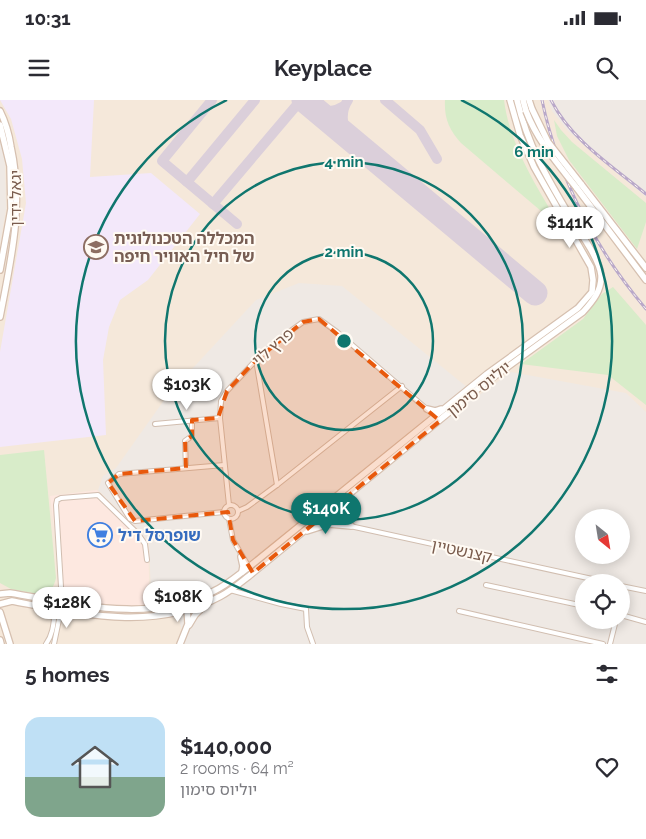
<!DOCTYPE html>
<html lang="en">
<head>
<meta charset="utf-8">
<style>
  :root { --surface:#fff; --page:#f2f2f3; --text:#2b2b33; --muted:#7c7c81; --accent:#0f766e }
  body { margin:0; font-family:Raleway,"Noto Sans Hebrew",sans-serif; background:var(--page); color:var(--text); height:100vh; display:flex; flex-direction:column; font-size:19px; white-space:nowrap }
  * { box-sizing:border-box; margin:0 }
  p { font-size:16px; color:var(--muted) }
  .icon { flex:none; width:28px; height:28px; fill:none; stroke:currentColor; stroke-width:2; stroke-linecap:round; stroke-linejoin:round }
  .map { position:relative; height:544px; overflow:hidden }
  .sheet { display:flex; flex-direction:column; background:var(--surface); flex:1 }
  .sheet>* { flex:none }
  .needle { width:32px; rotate:150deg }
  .controls { position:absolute; left:575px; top:409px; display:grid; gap:10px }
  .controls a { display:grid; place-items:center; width:55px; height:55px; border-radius:50%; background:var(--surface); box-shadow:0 2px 12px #0003; font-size:25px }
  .price { position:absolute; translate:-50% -42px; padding:0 11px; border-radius:18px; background:#fff; color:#222; font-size:16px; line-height:32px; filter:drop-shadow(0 1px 2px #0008) }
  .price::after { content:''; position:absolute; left:50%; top:30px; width:15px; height:11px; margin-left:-8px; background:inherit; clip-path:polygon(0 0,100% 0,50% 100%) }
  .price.on { background:var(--accent); color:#fff }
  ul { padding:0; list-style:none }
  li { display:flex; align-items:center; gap:15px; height:125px; padding:0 25px }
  li span { display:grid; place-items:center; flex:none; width:140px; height:100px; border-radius:15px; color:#555 }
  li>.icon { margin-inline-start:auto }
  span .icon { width:60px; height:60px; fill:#fffc; stroke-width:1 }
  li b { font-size:21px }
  h2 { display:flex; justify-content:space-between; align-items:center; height:60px; padding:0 25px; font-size:21px }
  .status { display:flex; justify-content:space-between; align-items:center; height:35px; padding:0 25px; background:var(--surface); direction:ltr }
  .status svg { height:14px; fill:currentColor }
  header { display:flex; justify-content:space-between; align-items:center; height:65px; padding:0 25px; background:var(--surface); font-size:22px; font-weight:700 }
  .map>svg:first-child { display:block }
  .residential { fill:#f5e8da; fill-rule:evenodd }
  .commercial { fill:#fde8e0 }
  .industrial { fill:#efe9e4; fill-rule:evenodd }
  .education { fill:#f3e8fa }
  .green { fill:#d8ecc9 }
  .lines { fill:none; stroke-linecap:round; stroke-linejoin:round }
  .taxiway { stroke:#dbcfda; stroke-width:10 }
  .runway { stroke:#dbcfda; stroke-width:25 }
  .street-casing { stroke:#d1beb0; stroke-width:6 }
  .secondary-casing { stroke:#d6c0b0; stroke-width:8 }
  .street { stroke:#fff; stroke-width:4 }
  .secondary { stroke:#fff; stroke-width:5.5 }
  .rail-casing { stroke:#b9a8c9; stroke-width:3 }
  .rail { stroke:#fffaf3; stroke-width:1; stroke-dasharray:4; stroke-linecap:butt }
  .secondary-bridge-casing { stroke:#d6c0b0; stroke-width:8; stroke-linecap:butt }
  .secondary-bridge { stroke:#fff; stroke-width:5.5 }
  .marked { fill:#e8590c; fill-opacity:0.2; stroke:#e8590c; stroke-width:4; stroke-dasharray:10 6; stroke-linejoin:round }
  .ring { fill:none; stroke:#0f766e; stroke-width:2.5 }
  .labels { text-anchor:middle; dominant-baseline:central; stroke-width:4; stroke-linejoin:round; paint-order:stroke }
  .street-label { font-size:16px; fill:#7a5c4d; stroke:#fffaf3 }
  .education-label { font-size:16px; font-weight:bold; fill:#785e54; stroke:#fffaf3; text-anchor:start }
  .shop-label { font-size:16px; font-weight:bold; fill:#366cbe; stroke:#fffaf3; text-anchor:start }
  .centre { fill:#0f766e; stroke:#fffaf3; stroke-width:2.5 }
  .ring-label { font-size:15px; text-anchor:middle; font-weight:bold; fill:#0f766e; stroke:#fffaf3; stroke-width:4; stroke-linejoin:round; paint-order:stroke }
</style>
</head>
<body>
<div class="status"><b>10:31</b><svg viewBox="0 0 49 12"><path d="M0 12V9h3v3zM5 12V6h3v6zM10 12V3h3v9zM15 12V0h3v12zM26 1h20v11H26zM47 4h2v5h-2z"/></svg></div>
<header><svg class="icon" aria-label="menu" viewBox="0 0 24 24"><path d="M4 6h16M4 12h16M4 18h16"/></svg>Keyplace<svg class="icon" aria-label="search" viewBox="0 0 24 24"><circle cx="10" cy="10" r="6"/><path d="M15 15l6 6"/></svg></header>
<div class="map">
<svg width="646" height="544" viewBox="0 0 646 544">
  <rect width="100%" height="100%" fill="#fdf6ec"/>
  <path class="residential" d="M0,0H646V544H0ZM584,418H621V455H584ZM584,482H621V520H584Z"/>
  <path class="commercial" d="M97,390L137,429L148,444L150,507L120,508L63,500L50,396Z"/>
  <g class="industrial">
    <path d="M548,0H646V97L568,31L552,11Z"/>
    <path d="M0,34L5,64L6,109L0,144Z"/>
    <path d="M299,183L342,186L478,296L511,272L626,293L646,312V544H177L182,533L179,517L152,518L149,443L138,429L98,390L103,376L116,368L167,296L256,200ZM584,418H621V455H584ZM584,482H621V520H584Z"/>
  </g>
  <path class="education" d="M0,0H94L90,77L151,73L200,114L148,180L120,200L109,227L103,260L106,335L0,347V252L26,103L22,59L11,19Z"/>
  <g class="green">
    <path d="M445,0H504C510,47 538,88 561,128L461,43C449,30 444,18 445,0Z"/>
    <path d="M554,20L561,30L572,42L646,103V122L637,149L569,60L557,36Z"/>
    <path d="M613,187L646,225V305L608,275L521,264L583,219L602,194Z"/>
    <path d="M44,350L56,478C54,486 51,493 43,495L11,489L0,483V355Z"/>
  </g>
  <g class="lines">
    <g class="taxiway">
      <path d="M212,0L162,61L237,124"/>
      <path d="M385,0L420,30L437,59"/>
      <path d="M316,10C327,12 334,12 344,6"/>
      <path d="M348,37C342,25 340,12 348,0"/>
      <path d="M187,82L255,0"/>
      <path d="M213,104L301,0"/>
    </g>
    <path class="runway" d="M304,0L535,193"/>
    <defs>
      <g id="street">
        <path d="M256,260L277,385"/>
        <path d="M155,324L220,318"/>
        <path d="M186,368L185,341L192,336V320"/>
        <circle cx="231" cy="412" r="7"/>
        <path d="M229,405L220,318L221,301L227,291L256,260L281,238L303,222L319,219L337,232L436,317"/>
        <path d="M324,405L339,421"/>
        <path d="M238,411L247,407L277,385L402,286"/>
        <path d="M224,412L135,421L130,419L108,383L119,374L224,365"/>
        <path d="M229,419L233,440L250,469"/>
        <path d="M350,426L606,482"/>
        <path d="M486,485L584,506"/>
        <path d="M621,486L646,491"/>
        <path d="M230,490L281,504L306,509L307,527L313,544"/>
        <path d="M62,503L56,405L57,400L61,398L98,395L138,434L145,444L147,460"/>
        <path d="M459,511L603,544"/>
        <path d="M621,515L646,522"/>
        <path d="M46,544C58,528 51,506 61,489"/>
        <path d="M54,544L61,510"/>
        <path d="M610,544L616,520"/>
      </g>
      <g id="secondary">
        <path d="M523,0L526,11"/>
        <path d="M529,0L532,9"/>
        <path d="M0,11C6,23 9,34 11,47C24,107 11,159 0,217"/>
        <path d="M0,25L10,66L11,109L0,170"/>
        <path d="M581,84L646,168"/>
        <path d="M576,87L646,180"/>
        <path d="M427,309L435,311L441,309"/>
        <path d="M337,404L336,412L341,422"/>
        <path d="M307,431L329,424L351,426"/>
        <path d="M241,457L243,466L242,472"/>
        <path d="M0,494L10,493C77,504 150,524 214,491C227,485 238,475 249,467L487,274L578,208L592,192L593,180L591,167L534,67L520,35L510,0"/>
        <path d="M0,504L12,501C81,514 155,532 221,496C231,491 240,483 249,476L480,287L583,212C593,201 602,190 601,175C599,158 580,133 571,118C547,78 528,46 517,0"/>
        <path d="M46,508L54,517"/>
        <path d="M0,512L10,544"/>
        <path d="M189,525L195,515L205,505"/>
        <path d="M0,540L1,544"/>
        <path d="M180,544L188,524L187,507"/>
      </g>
    </defs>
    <use href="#street" class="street-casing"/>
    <use href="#secondary" class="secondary-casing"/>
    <use href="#street" class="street"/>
    <use href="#secondary" class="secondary"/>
    <defs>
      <g id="rail">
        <path d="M542,0C558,77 595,149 646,209"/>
        <path d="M551,0C571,40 612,66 646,94"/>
      </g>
    </defs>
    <use href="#rail" class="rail-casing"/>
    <use href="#rail" class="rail"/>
    <defs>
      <g id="secondary-bridge">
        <path d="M532,9L548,42L581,84"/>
        <path d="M526,11C537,40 557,63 576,87"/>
      </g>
    </defs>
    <use href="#secondary-bridge" class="secondary-bridge-casing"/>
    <use href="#secondary-bridge" class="secondary-bridge"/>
  </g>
  <path class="marked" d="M319,219L440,321L253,473L233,440L228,412L135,421L108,383L119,374L186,368L185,341L192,336V320L218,318L227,291L256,260L303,222Z"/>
  <g class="ring">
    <circle cx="344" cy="241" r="89"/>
    <circle cx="344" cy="241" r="179"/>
    <path d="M461 0A268 268 0 1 1 227 0"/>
  </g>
  <defs>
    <symbol id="university-ring" viewBox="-11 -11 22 22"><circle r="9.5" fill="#fffaf3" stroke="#8d6e63" stroke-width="1.5"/><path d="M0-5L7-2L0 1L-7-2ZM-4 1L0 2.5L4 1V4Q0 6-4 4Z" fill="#8d6e63"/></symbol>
    <symbol id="supermarket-ring" viewBox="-11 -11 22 22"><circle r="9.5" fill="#fffaf3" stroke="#3f7fe0" stroke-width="1.5"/><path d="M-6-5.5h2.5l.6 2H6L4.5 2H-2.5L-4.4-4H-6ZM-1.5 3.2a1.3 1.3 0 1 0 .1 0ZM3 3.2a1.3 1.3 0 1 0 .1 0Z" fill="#3f7fe0"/></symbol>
  </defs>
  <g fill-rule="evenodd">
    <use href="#university-ring" x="82" y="133" width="28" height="28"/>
    <use href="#supermarket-ring" x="86" y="421" width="28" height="28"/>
  </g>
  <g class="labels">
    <g class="street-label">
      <text transform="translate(15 98) rotate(-90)">יגאל ידין</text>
      <text transform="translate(273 247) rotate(-40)">פרץ לוי</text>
      <text transform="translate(479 289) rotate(-39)">יוליוס סימון</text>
      <text transform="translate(462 451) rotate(12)">קצנשטיין</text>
    </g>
    <g class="education-label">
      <text x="114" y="138">המכללה הטכנולוגית<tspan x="114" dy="18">של חיל האוויר חיפה</tspan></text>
    </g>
    <g class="shop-label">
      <text x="118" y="435">שופרסל דיל</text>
    </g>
  </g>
  <circle cx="344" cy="241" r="8" class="centre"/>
  <g class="ring-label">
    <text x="534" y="57">6 min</text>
    <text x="344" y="67">4 min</text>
    <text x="344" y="157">2 min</text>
  </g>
</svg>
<div class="controls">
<a><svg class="needle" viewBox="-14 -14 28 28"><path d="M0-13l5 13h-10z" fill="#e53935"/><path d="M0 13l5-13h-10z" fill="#7c7c81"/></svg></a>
<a><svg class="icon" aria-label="locate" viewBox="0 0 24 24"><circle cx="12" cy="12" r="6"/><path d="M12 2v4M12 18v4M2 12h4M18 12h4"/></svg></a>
</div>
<b class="price" style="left:570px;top:149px">$141K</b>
<b class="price" style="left:187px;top:311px">$103K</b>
<b class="price on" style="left:326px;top:435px">$140K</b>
<b class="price" style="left:178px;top:523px">$108K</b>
<b class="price" style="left:67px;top:529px">$128K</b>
</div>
<section class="sheet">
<h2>5 homes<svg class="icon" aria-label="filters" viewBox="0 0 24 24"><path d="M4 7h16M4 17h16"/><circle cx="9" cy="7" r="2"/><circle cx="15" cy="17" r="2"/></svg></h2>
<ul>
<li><span style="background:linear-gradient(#bfe0f5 60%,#7fa58c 0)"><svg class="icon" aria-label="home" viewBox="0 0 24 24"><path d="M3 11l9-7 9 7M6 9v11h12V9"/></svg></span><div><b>$140,000</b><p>2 rooms · 64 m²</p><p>יוליוס סימון</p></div><svg class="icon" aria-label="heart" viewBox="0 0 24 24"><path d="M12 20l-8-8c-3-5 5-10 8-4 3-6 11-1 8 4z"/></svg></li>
</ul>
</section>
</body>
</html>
